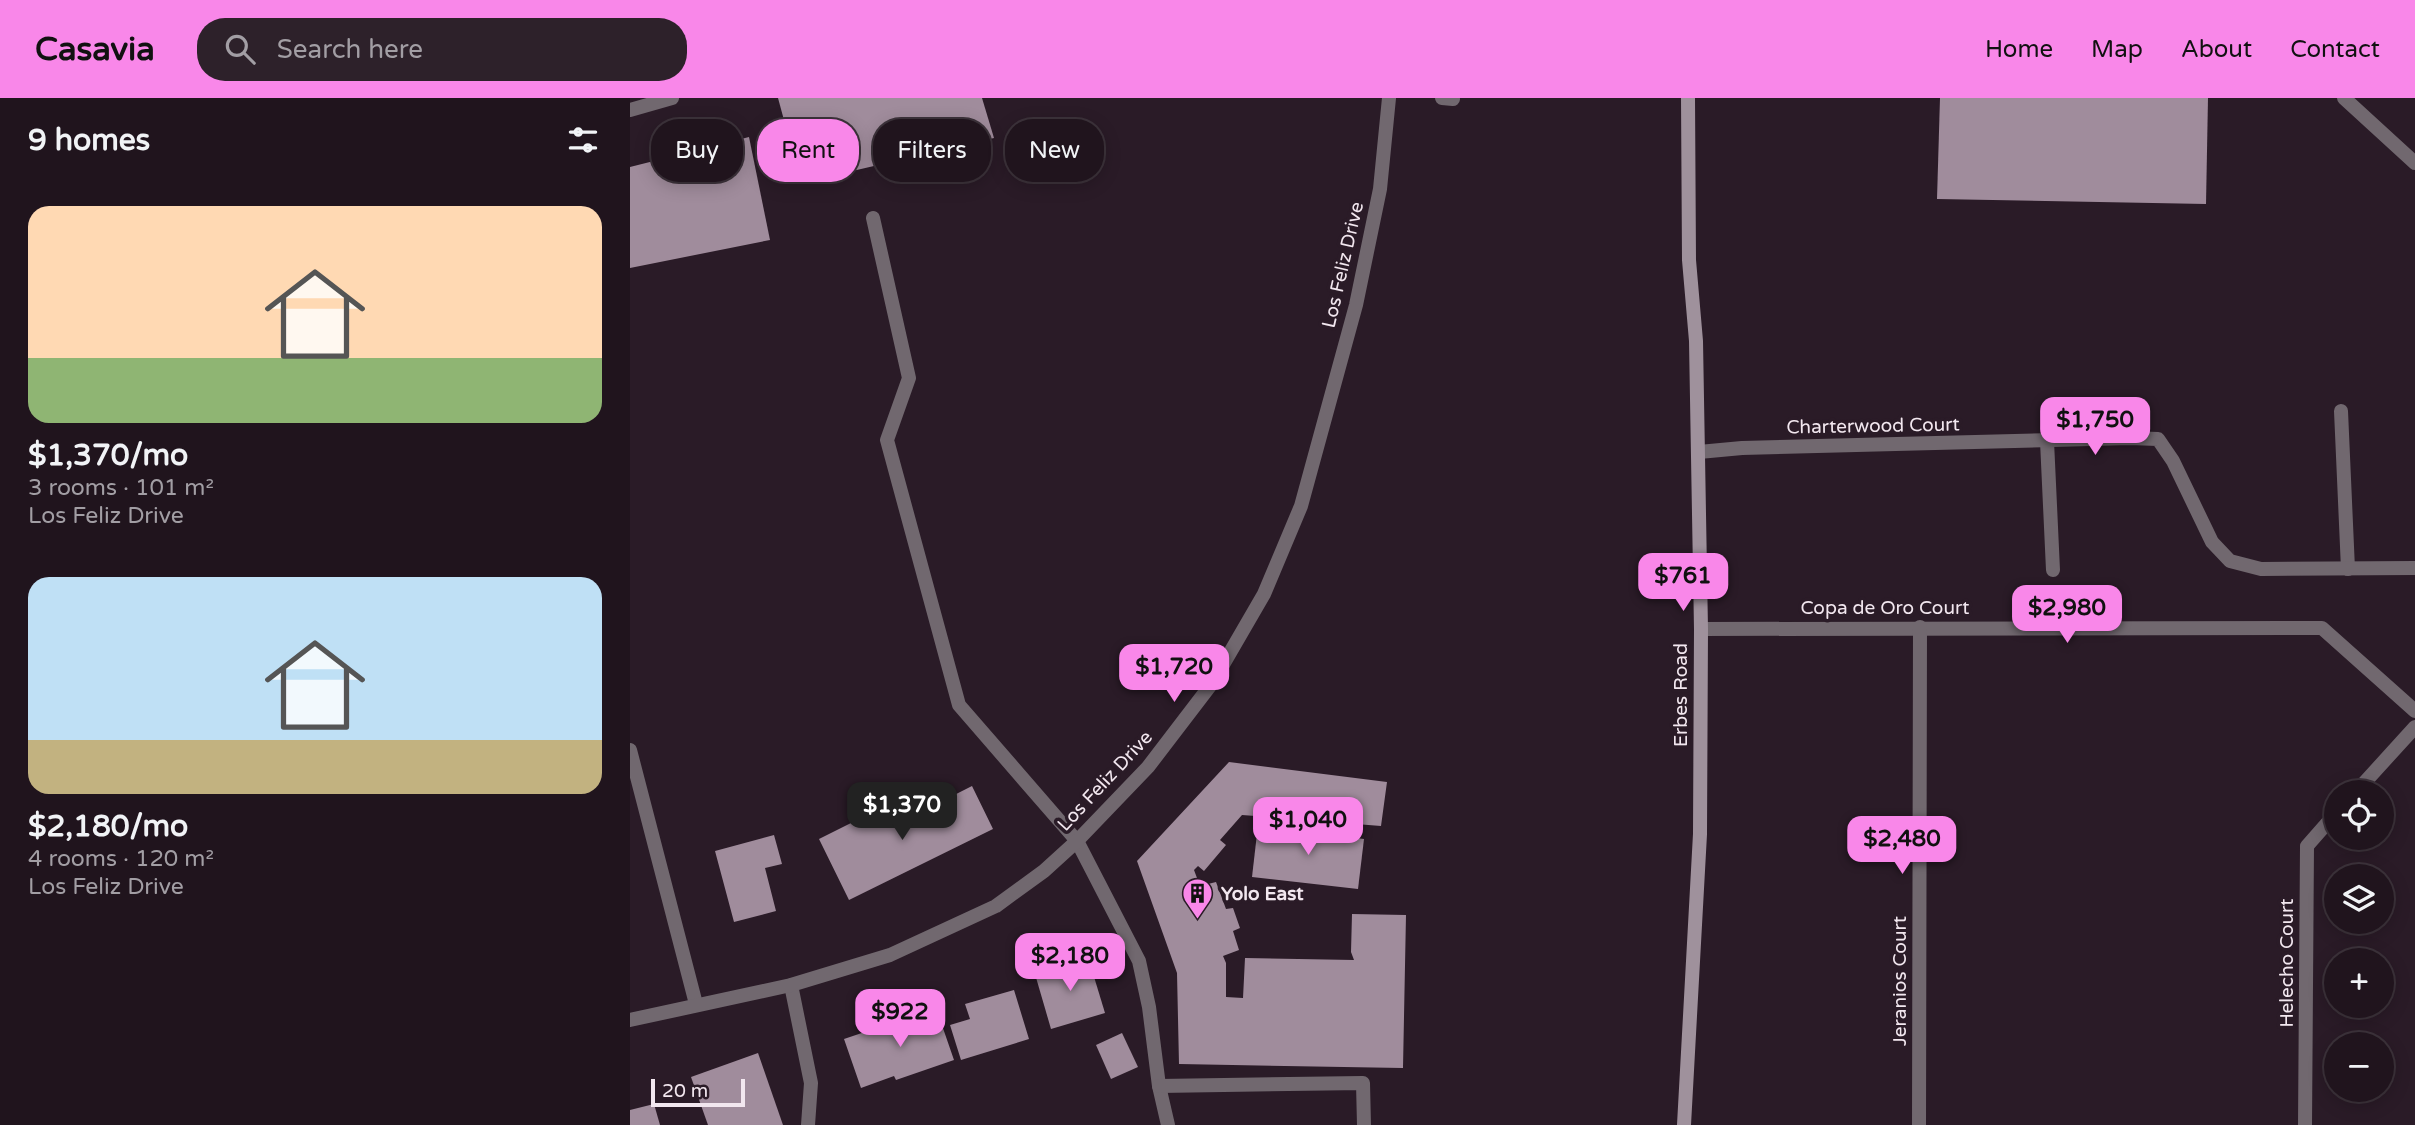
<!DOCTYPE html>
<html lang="en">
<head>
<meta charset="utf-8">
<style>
  :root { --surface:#20141d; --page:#2d212a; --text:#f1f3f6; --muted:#a29ea4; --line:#3d333b; --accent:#f987e9 }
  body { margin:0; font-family:"Varela Round",sans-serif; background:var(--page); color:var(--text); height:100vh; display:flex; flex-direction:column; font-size:26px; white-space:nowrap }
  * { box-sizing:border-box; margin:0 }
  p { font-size:23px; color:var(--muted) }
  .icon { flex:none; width:38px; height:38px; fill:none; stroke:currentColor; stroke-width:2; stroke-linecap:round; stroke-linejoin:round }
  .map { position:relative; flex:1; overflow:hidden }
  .sheet { display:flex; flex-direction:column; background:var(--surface); width:630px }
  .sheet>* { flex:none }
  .banner { position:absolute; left:21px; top:21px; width:665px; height:63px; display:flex; gap:14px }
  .fabs { position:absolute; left:1694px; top:682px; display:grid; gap:14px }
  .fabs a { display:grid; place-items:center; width:70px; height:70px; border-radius:50%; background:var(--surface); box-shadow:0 4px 18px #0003,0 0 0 2px var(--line); font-size:35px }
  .scale { position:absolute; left:21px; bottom:18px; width:94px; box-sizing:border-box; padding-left:7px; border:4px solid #f2e7ef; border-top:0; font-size:19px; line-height:24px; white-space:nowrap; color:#f2e7ef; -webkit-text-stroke:5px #2a1b27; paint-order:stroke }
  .price { position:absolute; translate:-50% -60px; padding:0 16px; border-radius:14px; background:var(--accent); color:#111; font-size:23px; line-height:46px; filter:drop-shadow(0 2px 4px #0008) }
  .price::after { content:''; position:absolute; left:50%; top:42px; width:21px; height:16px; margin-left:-10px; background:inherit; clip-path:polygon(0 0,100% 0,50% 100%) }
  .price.selected { background:#222; color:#fff }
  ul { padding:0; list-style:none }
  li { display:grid; align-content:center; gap:14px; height:371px; padding:0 28px }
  li span { display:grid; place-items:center; height:217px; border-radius:21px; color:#555 }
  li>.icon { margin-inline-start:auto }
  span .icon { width:126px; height:126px; fill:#fffc; stroke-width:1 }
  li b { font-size:30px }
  h2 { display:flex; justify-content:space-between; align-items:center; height:84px; padding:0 28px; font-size:30px }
  .chip { padding:0 24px; border-radius:28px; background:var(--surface); box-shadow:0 4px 18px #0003,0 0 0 2px var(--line); font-size:24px; line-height:63px }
  .chip.selected { background:var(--accent); color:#111 }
  header { display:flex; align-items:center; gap:42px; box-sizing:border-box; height:98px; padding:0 35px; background:var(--accent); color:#111 }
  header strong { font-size:33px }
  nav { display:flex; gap:38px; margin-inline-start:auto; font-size:24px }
  .search { width:490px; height:63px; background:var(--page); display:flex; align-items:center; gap:18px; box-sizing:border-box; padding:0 24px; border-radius:28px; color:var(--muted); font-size:26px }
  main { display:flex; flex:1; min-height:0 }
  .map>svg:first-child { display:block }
  .building { fill:#a08c9c }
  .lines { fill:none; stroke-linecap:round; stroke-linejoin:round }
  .lane { stroke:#71686f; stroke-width:14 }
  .street { stroke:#71686f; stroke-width:14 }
  .secondary { stroke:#9f919c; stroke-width:14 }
  .labels { text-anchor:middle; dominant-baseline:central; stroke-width:7; stroke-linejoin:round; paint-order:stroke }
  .street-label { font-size:19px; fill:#f2e7ef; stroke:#2a1b27 }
  .poi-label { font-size:19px; font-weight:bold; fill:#f2e7ef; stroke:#2a1b27; text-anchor:start }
</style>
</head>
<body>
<header>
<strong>Casavia</strong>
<div class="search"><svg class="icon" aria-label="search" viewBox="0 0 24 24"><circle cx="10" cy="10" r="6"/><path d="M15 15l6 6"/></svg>Search here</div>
<nav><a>Home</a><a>Map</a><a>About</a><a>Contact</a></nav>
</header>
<main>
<section class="sheet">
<h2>9 homes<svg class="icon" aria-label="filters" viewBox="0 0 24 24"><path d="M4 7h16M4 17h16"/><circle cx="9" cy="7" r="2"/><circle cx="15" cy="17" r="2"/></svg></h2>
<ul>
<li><span style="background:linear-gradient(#ffd9b3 70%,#8fb573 0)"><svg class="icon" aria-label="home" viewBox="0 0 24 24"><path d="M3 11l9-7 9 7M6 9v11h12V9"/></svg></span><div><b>$1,370/mo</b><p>3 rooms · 101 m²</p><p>Los Feliz Drive</p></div></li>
<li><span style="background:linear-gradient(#bfe0f5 75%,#c2b280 0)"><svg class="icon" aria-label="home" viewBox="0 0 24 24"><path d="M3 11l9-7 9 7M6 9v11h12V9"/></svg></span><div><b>$2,180/mo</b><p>4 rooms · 120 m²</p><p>Los Feliz Drive</p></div></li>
</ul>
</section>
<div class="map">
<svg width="1785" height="1027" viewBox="0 0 1785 1027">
  <rect width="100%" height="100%" fill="#2a1b27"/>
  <g class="building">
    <path d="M148,0H352L364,40L171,85Z"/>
    <path d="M1310,0H1578L1576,106L1307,101Z"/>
    <path d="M119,39L140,142L0,170V69Z"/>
    <path d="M599,664L757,684L751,728L612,717L590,742L596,747L574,773L568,768L564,772L570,788L586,784L596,811L603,810L610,830L603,833L609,852L593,858L596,865V899L613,900L615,860L724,862L721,854L722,816L776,817L773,970L549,966L547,875L507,763Z"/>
    <path d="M342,688L363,731L219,802L189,741L251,710L261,729Z"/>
    <path d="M628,727L734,741L728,791L622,779Z"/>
    <path d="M144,737L152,766L135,770L146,813L104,824L85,753Z"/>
    <path d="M458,859L475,915L421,931L405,876Z"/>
    <path d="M384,892L399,941L331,962L320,927L340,921L335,906Z"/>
    <path d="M306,910L324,962L266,982L264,978L231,990L214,941Z"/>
    <path d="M492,935L508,969L481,981L466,947Z"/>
    <path d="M128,955L153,1027H78L61,979Z"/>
    <path d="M24,1006L30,1027H0V1012Z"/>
  </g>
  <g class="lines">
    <g class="lane">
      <path d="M812,0L823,1"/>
      <path d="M1714,0L1785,65"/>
      <path d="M0,12L42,0"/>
      <path d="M243,120L279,280L257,342L329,607L447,743L509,863L519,909L529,988L538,1027"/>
      <path d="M1711,313L1718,471"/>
      <path d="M1417,343L1423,472"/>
      <path d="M0,652L66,906"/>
      <path d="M161,887L181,985L178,1027"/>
      <path d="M529,988L733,985L734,1027"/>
    </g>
    <g class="street">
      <path d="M1069,354L1112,350L1500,340L1528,341L1543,363L1582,444L1600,463L1631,471L1785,470"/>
      <path d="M1071,531L1692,530L1785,613"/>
      <path d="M1725,695L1785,629"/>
      <path d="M0,922L161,887L260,857L366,808L414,773L447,743L518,669L583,584L634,496L671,408L726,207L750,91L759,0"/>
      <path d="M1289,1027L1290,529"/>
      <path d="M1675,1027L1677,748L1706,715"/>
    </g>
    <path class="secondary" d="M1054,1027L1070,736L1071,531L1066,243L1059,162L1058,0"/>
  </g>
  <defs>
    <symbol id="building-pin" viewBox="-11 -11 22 30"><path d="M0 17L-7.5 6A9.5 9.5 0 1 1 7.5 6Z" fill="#f987e9" stroke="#2a1b27"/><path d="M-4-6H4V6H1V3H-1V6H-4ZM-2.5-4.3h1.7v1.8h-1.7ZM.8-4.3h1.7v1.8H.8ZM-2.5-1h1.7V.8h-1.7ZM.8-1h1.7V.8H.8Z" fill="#111"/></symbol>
  </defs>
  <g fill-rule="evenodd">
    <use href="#building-pin" x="550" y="778" width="35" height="47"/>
  </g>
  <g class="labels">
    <g class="street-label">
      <text transform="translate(713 167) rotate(-77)">Los Feliz Drive</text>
      <text transform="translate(1243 328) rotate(-1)">Charterwood Court</text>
      <text x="1255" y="510">Copa de Oro Court</text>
      <text transform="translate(1051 597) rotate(-90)">Erbes Road</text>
      <text transform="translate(475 683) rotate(-47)">Los Feliz Drive</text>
      <text transform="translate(1657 865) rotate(-90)">Helecho Court</text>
      <text transform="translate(1270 883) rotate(-90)">Jeranios Court</text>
    </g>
    <g class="poi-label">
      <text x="591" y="796">Yolo East</text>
    </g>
  </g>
</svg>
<div class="fabs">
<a><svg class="icon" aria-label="locate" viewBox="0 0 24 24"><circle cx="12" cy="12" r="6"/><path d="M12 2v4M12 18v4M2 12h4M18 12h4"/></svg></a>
<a><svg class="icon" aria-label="layers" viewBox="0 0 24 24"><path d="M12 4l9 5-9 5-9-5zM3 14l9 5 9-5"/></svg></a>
<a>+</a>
<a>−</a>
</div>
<div class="scale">20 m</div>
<b class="price" style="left:1465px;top:359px">$1,750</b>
<b class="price" style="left:1053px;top:515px">$761</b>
<b class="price" style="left:1437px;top:547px">$2,980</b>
<b class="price" style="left:544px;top:606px">$1,720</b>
<b class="price selected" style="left:272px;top:744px">$1,370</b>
<b class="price" style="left:678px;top:759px">$1,040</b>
<b class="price" style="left:1272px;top:778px">$2,480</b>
<b class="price" style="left:440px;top:895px">$2,180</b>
<b class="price" style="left:270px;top:951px">$922</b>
<div class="banner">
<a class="chip">Buy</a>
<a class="chip selected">Rent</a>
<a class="chip">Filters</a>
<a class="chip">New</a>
</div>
</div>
</main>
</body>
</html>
